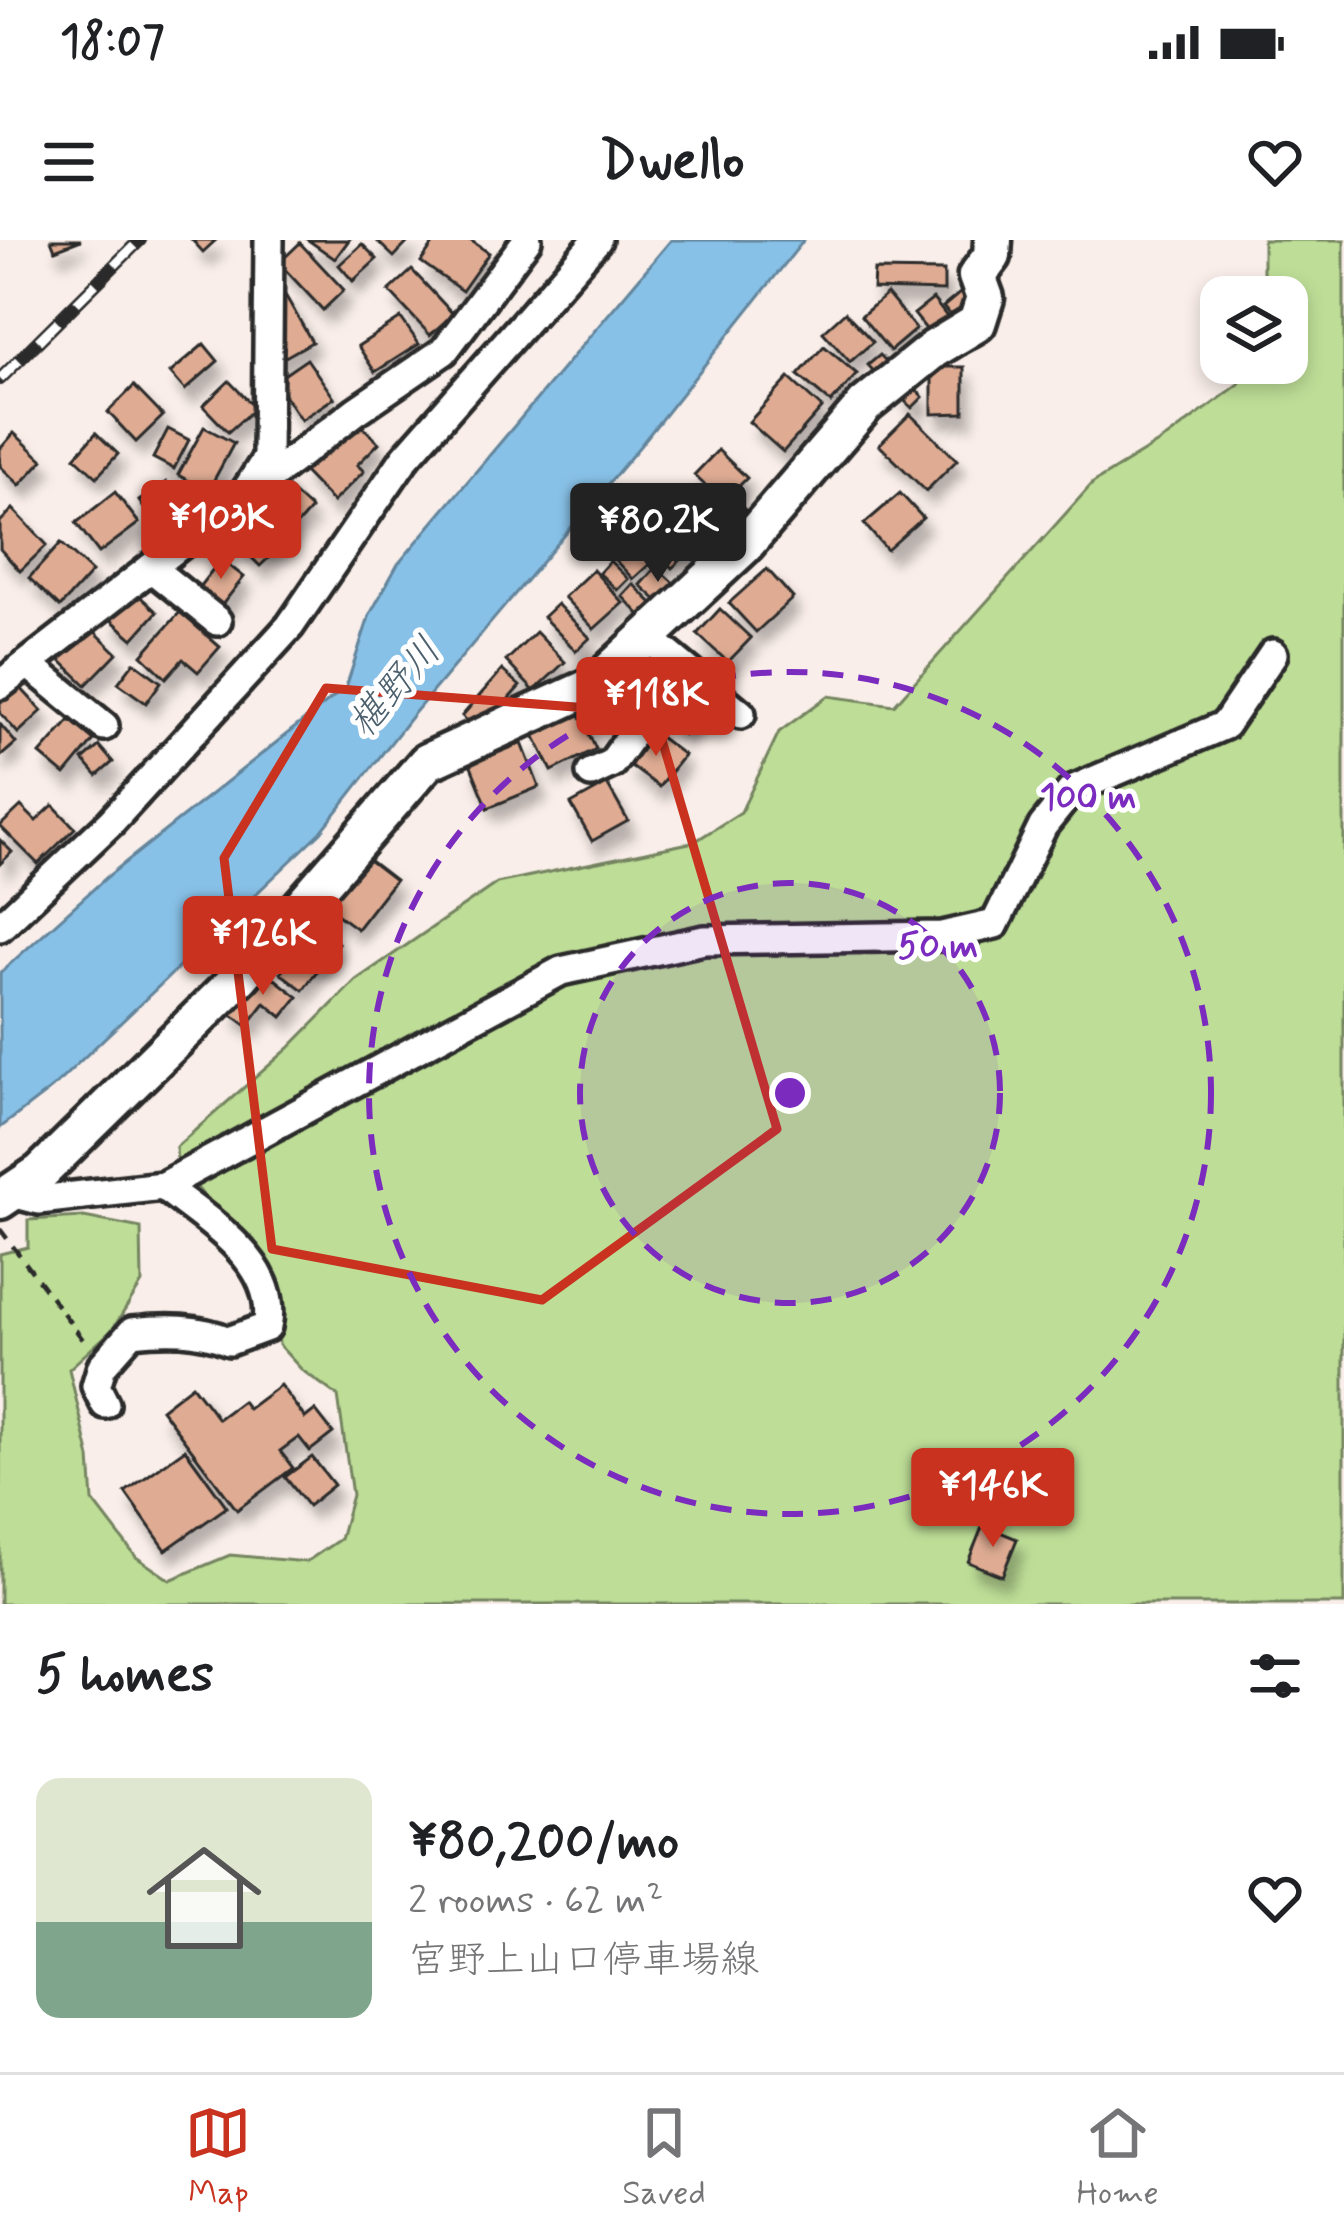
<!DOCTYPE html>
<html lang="en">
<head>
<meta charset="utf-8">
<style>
  :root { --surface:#fff; --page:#f2f2f2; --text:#202124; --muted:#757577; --line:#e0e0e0; --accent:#c8321e }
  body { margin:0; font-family:Mynerve,"Klee One",sans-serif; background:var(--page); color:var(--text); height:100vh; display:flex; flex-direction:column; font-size:45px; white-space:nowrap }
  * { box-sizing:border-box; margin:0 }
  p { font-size:39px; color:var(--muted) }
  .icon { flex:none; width:66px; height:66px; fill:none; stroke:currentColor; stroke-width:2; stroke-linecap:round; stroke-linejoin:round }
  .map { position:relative; height:1364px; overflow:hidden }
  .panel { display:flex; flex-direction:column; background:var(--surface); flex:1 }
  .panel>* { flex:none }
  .fabs { position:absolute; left:1200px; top:36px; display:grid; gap:24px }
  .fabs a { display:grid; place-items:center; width:108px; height:108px; border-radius:24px; background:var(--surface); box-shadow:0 6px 18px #0003; font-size:60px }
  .price { position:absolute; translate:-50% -102px; padding:0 27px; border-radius:12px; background:var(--accent); color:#fff; font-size:39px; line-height:78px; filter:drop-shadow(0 3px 6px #0008) }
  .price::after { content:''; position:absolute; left:50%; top:72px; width:36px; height:27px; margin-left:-18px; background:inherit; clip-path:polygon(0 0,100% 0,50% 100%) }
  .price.active { background:#222; color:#fff }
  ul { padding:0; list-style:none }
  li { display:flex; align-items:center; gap:36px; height:300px; padding:0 36px }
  li span { display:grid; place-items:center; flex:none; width:336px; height:240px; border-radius:24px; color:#555 }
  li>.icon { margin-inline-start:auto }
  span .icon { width:144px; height:144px; fill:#fffc; stroke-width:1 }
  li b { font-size:51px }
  h2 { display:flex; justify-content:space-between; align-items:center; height:144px; padding:0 36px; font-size:51px }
  .status { display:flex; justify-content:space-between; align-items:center; height:84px; padding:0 60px; background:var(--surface); direction:ltr }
  .status svg { height:33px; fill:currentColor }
  header { display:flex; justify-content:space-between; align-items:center; height:156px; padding:0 36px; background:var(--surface); font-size:54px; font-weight:800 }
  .dock { display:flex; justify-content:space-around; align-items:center; height:168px; border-top:3px solid var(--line); background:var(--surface); font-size:33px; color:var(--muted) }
  .dock a { display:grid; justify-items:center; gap:6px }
  .dock .active { color:var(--accent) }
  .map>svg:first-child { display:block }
  .green { fill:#bede97; stroke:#748461; stroke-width:3 }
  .water { fill:#88c1e7; stroke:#63859c; stroke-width:3 }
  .building { fill:#dfac93; stroke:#2b2b2b; stroke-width:3; filter:url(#shadow) }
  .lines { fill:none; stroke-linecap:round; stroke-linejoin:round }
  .minor-casing { stroke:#2b2b2b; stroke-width:36 }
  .major-casing { stroke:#2b2b2b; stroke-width:45 }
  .path { stroke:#2b2b2b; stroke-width:4.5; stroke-dasharray:12 9; stroke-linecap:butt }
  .minor { stroke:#fff; stroke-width:27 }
  .major { stroke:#fff; stroke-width:36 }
  .rail-casing { stroke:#2b2b2b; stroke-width:14 }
  .rail { stroke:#fff; stroke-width:9; stroke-dasharray:27; stroke-linecap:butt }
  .marked { fill:none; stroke:#c8321e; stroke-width:9; stroke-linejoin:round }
  .ring { fill:none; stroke:#7b2cbf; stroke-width:6; stroke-dasharray:21 15 }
  .labels { text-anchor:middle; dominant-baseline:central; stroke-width:10; stroke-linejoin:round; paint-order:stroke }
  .water-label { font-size:39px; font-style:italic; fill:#4c606d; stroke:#fff }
  .centre { fill:#7b2cbf; stroke:#fff; stroke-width:6 }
  .ring-label { font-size:36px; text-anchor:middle; font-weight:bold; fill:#7b2cbf; stroke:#fff; stroke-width:10; stroke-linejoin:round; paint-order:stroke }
</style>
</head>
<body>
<div class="status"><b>18:07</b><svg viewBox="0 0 49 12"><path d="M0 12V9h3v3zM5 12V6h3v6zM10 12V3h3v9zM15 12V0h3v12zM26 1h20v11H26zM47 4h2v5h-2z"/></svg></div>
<header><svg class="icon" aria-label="menu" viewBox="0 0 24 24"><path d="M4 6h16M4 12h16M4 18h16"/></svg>Dwello<svg class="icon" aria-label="heart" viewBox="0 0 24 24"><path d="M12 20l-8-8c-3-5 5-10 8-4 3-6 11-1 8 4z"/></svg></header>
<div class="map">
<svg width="1344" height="1364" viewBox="0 0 1344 1364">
  <defs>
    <filter id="shadow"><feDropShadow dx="7" dy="13" stdDeviation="6" flood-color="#0004"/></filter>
  </defs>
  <rect width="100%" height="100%" fill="#f9eee9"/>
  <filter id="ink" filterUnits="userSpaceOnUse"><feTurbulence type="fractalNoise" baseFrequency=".00833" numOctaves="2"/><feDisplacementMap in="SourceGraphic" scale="24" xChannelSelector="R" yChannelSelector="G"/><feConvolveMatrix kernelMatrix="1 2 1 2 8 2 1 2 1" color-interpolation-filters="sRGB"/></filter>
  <g filter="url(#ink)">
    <path class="green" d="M1263,0H1344V1364H0V1014L28,1007V980L84,977L141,988L142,1043L112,1090L69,1129L90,1218L93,1261L136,1317L170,1340L230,1315L306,1322L340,1299L352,1255L338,1156L302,1130L279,1105L275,1048L254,1000L206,959L177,922L176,907L289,808L356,740L497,643L694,602L741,572L779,492L828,456L894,465L1093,243L1168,197L1239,144L1251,123H1287V57H1263Z"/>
    <path class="water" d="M671,0H804L640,206L411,477L321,592L52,848L0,888V733L107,637L346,447L370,374L398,324Z"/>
    <g class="building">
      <path d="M51,0H81L55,10Z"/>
      <path d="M192,0H216L203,12Z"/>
      <path d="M308,0H349L335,19Z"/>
      <path d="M376,0H410L394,17Z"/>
      <path d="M436,0H470L489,13L462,51L421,22Z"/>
      <path d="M300,3L344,50L323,70L279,23Z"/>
      <path d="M362,4L377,19L353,41L339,25Z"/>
      <path d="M412,30L453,74L430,95L389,51Z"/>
      <path d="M874,30L944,31V51L873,49Z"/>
      <path d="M967,47L985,69L961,88L943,67Z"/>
      <path d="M284,53L312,102L271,125V60Z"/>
      <path d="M887,54L916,89L890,111L861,76Z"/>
      <path d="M933,59L952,83L933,98L914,74Z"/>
      <path d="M845,72L873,102L850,122L823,92Z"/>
      <path d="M401,78L419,104L375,132L358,106Z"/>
      <path d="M204,104L218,121L185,150L170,133Z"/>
      <path d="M824,106L857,134L831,163L798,135Z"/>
      <path d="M880,115L892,127L880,138L868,125Z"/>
      <path d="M307,119L334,158L301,180L275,141Z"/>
      <path d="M932,127H964V173L932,174Z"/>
      <path d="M789,138L822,168L783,212L749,182Z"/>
      <path d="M229,141L255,168L228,192L203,166Z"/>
      <path d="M910,143L923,157L912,168L898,154Z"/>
      <path d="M134,146L163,176L136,202L108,172Z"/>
      <path d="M910,174L957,220L926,251L879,205Z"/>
      <path d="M354,178L379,203L357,225L364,231L333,262L301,229Z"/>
      <path d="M204,187L234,203L208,251L178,235Z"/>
      <path d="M168,189L189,200L174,229L153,218Z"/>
      <path d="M14,193L43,220L20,245L0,226V209Z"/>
      <path d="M96,193L118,214L97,237L75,217Z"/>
      <path d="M718,210L747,238L723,262L694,235Z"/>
      <path d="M166,242L185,271L158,289L139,261Z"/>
      <path d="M288,248L311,269L287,296L264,276Z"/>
      <path d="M115,252L139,283L99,313L76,283Z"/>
      <path d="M900,253L923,278L887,310L864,284Z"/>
      <path d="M737,263L752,276L736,293L722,279Z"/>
      <path d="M13,269L47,305L20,331L0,309V282Z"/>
      <path d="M652,281L664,293L648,308L636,296Z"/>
      <path d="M259,283L281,306L260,326L238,304Z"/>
      <path d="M675,288L694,308L672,328L653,308Z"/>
      <path d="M633,301L653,321L633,339L614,319Z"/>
      <path d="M61,303L92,332L60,367L29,338Z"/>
      <path d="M221,319L244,337L222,365L199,347Z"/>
      <path d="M610,321L628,339L617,350L599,333Z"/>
      <path d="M656,327L676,345L660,363L640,345Z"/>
      <path d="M767,329L793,358L756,392L729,363Z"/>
      <path d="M593,330L623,363L594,389L564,357Z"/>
      <path d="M633,344L653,364L641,376L622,356Z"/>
      <path d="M133,350L157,372L133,399L109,378Z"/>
      <path d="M557,364L590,398L576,411L543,377Z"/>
      <path d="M720,369L751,398L728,422L697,394Z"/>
      <path d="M180,372L220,407L198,432L183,419L166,438L142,415Z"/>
      <path d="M89,386L117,413L86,445L58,418Z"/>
      <path d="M536,392L565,422L534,451L506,421Z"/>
      <path d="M134,422L161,442L146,463L118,443Z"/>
      <path d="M502,430L520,446L479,492L462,476Z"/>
      <path d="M18,445L42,471L18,493L0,473V461Z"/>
      <path d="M693,448L710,462L684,495L667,482Z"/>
      <path d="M579,473L596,509L552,531L534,495Z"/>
      <path d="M70,480L94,500L65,535L40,514Z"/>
      <path d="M0,484L16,503L0,517Z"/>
      <path d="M652,491L684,515L659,547L628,524Z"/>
      <path d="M522,503L539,547L488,568L470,524Z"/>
      <path d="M99,506L113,522L97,536L83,520Z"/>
      <path d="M607,544L628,581L592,601L571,564Z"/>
      <path d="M53,565L75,588L38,624L0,586L21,566L36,581Z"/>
      <path d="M0,600L12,612L0,624Z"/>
      <path d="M365,617L395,640L357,689L327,667Z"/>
      <path d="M316,687L338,703L303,750L280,733Z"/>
      <path d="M262,729L298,757L282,777L265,763L247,786L228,772Z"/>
      <path d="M192,1145L218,1179L242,1161L248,1169L280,1145L305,1178L315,1170L333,1193L310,1211L299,1197L280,1211L293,1228L237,1270L161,1169Z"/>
      <path d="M185,1209L227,1267L166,1310L125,1252Z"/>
      <path d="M312,1217L334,1245L308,1266L285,1237Z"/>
      <path d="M983,1285L1017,1299L1002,1336L968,1322Z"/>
    </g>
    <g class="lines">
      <defs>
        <g id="minor">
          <path d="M256,248L356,171L444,111L527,0"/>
          <path d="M151,328L217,381"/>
          <path d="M647,397L741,474"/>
          <path d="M28,424L104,486"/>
          <path d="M0,445L242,257L267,218L269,0"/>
          <path d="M591,533L612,523L641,482L595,445"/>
          <path d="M0,687L111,582L290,386L405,218L597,0"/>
          <path d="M12,953L39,960L163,946L561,731L704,700L942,696L995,684L1043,586L1072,550L1225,485L1273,414"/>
          <path d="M105,1164L96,1146L102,1126L132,1092C166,1088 198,1088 229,1101L267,1087C281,1024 207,981 163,946"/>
        </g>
        <path id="major" d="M0,960L40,933L240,737L427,522L595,445L744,306L865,165L934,109L977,83L985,58L977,36L992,16L993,0"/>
      </defs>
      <use href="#minor" class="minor-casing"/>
      <use href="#major" class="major-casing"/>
      <path class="path" d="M0,989L87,1105"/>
      <use href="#minor" class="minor"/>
      <use href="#major" class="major"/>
      <defs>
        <path id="rail" d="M0,139L140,0"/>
      </defs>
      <use href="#rail" class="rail-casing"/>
      <use href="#rail" class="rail"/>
    </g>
  </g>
  <path class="marked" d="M326,448L654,473L777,889L542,1060L272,1009L224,618Z"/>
  <circle cx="790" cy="853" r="210" fill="#7b2cbf" fill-opacity=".12"/>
  <g class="ring">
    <circle cx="790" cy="853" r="210"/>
    <circle cx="790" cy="853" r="421"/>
  </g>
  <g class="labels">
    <g class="water-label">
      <text transform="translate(396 448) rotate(-49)">椹野川</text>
    </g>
  </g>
  <circle cx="790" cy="853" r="18" class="centre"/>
  <g class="ring-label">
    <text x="1088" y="568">100 m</text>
    <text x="938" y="717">50 m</text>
  </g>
</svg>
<div class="fabs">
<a><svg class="icon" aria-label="layers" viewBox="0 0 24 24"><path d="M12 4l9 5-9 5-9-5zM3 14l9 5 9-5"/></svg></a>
</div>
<b class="price" style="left:221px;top:342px">¥103K</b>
<b class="price active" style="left:658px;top:345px">¥80.2K</b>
<b class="price" style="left:656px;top:519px">¥118K</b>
<b class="price" style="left:263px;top:758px">¥126K</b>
<b class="price" style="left:993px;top:1310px">¥146K</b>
</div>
<section class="panel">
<h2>5 homes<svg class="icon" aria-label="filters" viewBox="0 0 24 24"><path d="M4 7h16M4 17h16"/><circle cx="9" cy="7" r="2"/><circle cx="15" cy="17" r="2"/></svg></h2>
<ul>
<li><span style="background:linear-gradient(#dfe7d0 60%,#7fa58c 0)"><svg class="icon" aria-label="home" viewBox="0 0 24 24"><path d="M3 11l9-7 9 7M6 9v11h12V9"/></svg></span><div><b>¥80,200/mo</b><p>2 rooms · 62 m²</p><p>宮野上山口停車場線</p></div><svg class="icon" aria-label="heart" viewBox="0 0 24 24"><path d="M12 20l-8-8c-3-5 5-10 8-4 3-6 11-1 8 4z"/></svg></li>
</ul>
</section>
<nav class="dock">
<a class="active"><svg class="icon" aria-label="map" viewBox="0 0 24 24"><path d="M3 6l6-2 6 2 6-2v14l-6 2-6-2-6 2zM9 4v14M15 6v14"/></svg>Map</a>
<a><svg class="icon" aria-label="saved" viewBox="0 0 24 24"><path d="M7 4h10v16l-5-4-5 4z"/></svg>Saved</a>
<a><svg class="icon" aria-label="home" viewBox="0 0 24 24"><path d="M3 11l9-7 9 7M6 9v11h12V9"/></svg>Home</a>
</nav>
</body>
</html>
